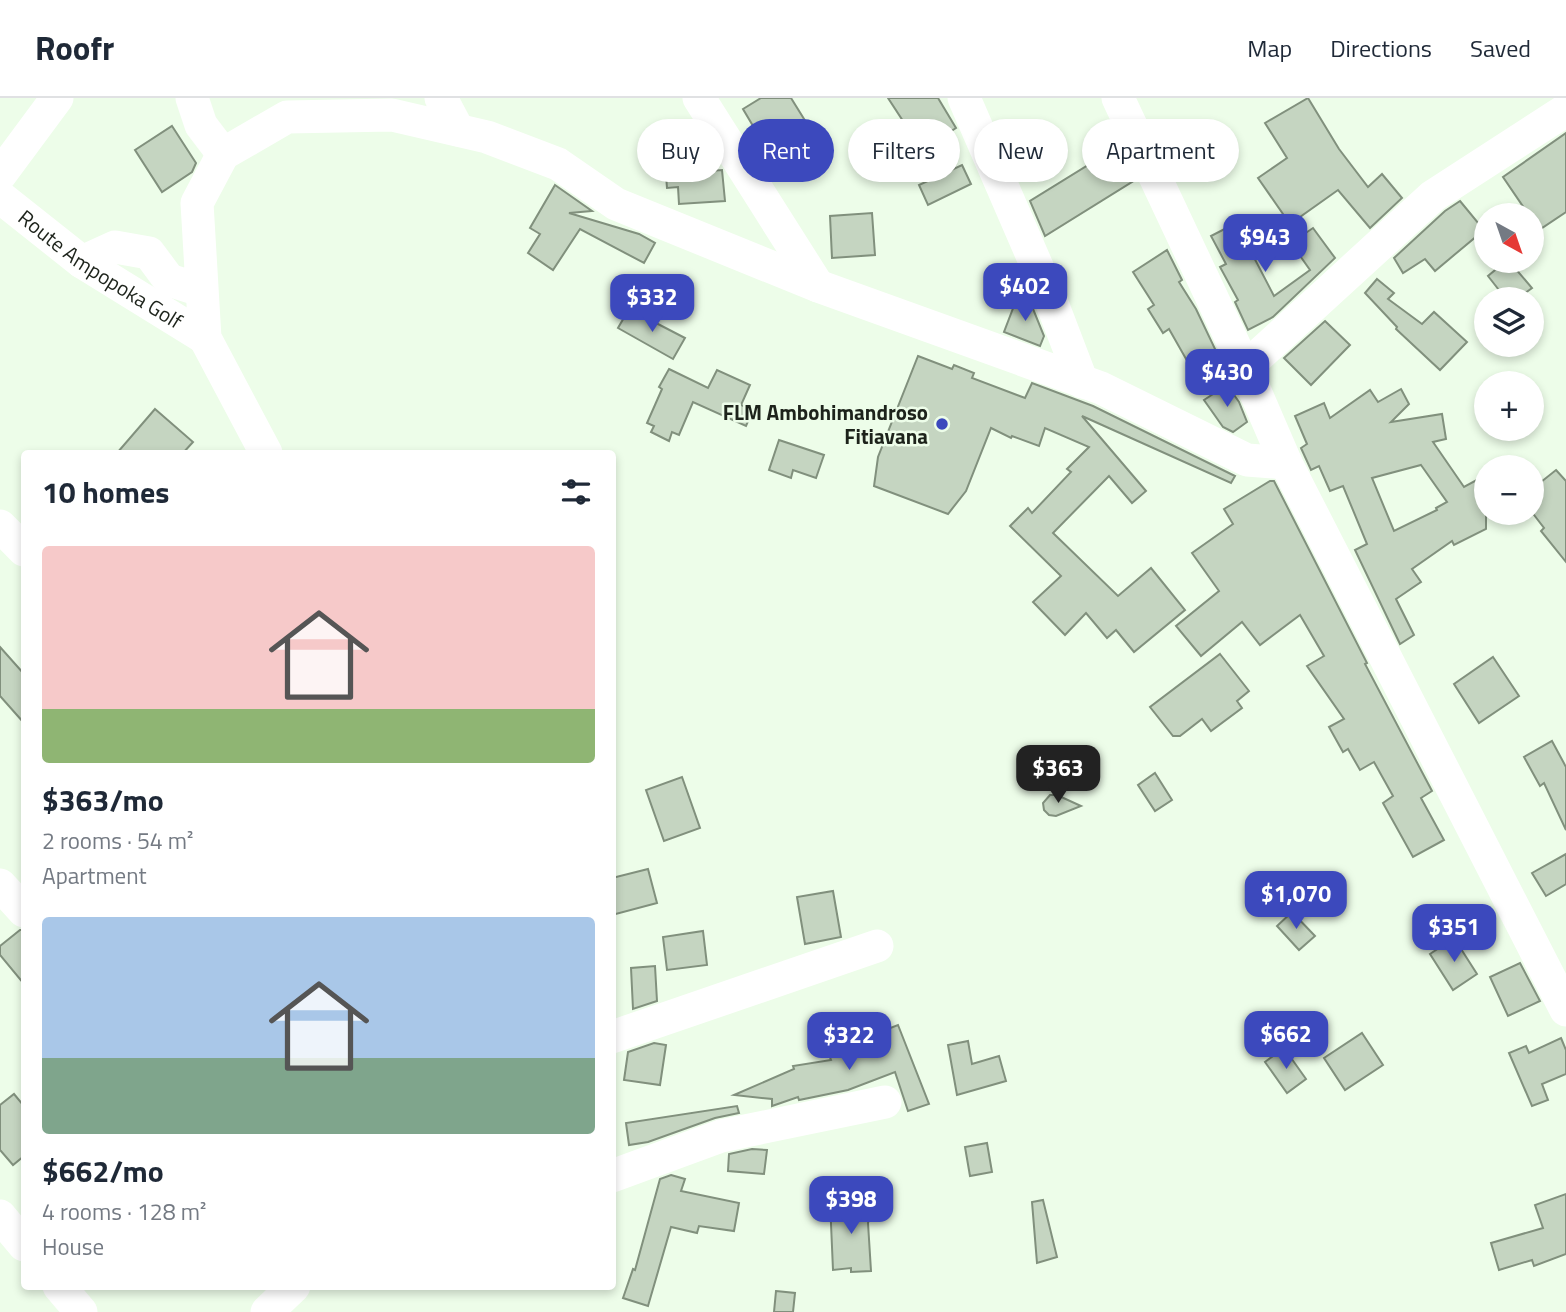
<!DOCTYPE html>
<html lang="en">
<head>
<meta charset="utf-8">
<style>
  :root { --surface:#fff; --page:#f2f2f3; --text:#1f2937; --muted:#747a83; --line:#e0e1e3; --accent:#3c49bd }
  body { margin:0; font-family:"Titillium Web",sans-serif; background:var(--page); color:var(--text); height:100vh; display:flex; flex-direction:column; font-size:26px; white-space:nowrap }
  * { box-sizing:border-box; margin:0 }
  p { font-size:23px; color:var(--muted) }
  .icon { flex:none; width:38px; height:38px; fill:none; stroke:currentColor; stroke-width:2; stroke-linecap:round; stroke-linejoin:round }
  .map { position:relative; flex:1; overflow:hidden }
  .drawer { position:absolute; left:21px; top:352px; width:595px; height:840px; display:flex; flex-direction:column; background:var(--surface); border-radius:7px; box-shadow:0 4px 10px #0003 }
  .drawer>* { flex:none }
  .hud { position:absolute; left:637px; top:21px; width:665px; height:63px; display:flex; gap:14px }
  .needle { width:46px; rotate:140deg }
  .buttons { position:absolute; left:1474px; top:105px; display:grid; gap:14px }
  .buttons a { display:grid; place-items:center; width:70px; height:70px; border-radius:50%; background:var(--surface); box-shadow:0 4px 10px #0003; font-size:35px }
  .price { position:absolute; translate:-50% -60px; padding:0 16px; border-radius:14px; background:var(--accent); color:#fff; font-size:23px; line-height:46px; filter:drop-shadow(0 2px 4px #0008) }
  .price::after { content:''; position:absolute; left:50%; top:42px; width:21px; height:16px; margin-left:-10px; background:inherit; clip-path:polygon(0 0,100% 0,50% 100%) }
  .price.current { background:#222; color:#fff }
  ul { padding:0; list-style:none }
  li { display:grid; align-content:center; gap:14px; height:371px; padding:0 21px }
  li span { display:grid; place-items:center; height:217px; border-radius:7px; color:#555 }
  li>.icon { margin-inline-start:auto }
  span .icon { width:126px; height:126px; fill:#fffc; stroke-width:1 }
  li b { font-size:30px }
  h2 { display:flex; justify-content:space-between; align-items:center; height:84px; padding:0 21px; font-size:30px }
  .tag { padding:0 24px; border-radius:32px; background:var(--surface); box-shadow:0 4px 10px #0003; font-size:24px; line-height:63px }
  .tag.current { background:var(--accent); color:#fff }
  header { display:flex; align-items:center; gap:42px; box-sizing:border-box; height:98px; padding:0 35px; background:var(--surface); border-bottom:2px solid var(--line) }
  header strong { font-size:33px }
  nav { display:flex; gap:38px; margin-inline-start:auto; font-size:24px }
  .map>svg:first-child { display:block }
  .building { fill:#c5d5c1; stroke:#81907d; stroke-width:2; fill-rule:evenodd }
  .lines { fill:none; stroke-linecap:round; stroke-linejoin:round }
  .minor { stroke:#fff; stroke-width:33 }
  .poi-dot { fill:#3c49bd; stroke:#edfde9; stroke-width:2.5 }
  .labels { text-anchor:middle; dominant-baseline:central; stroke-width:5; stroke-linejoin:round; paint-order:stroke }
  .street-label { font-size:21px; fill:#1d231b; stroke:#edfde9 }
  .poi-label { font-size:21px; font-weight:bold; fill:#1d231b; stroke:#edfde9; text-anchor:end }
</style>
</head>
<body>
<header>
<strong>Roofr</strong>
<nav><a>Map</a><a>Directions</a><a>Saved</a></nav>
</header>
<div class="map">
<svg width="1566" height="1214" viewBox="0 0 1566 1214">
  <rect width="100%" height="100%" fill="#edfde9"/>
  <g class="building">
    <path d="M761,0H791L809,29L769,55L743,11Z"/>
    <path d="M888,0H938L956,30L922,52Z"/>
    <path d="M1308,0L1339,51L1368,89L1382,76L1402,100L1370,130L1338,92L1290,126L1258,80L1287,60L1265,25Z"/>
    <path d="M172,28L196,65L192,74L162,94L135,52Z"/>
    <path d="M1566,35V114L1539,132L1503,79Z"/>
    <path d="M1119,48L1135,82L1045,138L1030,103Z"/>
    <path d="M684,62L685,75L722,72L725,103L679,106L678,89L667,90L665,64Z"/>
    <path d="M962,67L971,86L928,107L919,87Z"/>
    <path d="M555,87L592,113L569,115L639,136L655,145L644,165L580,131L553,172L528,155L540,136L530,130Z"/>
    <path d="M1460,103L1484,132L1435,173L1425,161L1403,175L1394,160L1445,113Z"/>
    <path d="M872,115L875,157L832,160L830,118Z"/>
    <path d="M1236,125L1274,198L1310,172L1291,145L1313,130L1335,160L1273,219L1248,232L1235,204L1238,202L1220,169L1226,166L1211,138Z"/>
    <path d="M1167,152L1182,182L1179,184L1196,211L1216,253L1190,268L1169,231L1163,235L1148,211L1154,207L1133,174Z"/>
    <path d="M1506,163H1509L1532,190L1517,201H1506L1488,178Z"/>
    <path d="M1377,181L1394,195L1388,201L1422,226L1434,214L1467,244L1440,272L1396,231L1397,229L1365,195Z"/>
    <path d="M1027,196L1044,238L1040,248L1004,234L1017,200L1025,202Z"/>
    <path d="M629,211L685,240L673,261L618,230Z"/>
    <path d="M1325,223L1350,247L1311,287L1284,260Z"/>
    <path d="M918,258L952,271L954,267L974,275L972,280L1025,300L1032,285L1093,308L1235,378L1231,385L1082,318L1146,393L1132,405L1109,378L1053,435L1118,498L1151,470L1185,512L1134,554L1116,532L1107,540L1086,515L1065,537L1033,504L1061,478L1010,428L1028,410L1032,415L1071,374L1067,371L1089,349L1045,330L1039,348L1012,338L1011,340L991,330L966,393L948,416L874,388L878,359Z"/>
    <path d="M669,271L708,290L717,272L750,287L741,307L753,312L746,328L693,304L679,337L672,334L669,343L651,334L654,328L647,325L662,291L659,289Z"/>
    <path d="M1227,287L1239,304L1247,324L1233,334L1223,329L1204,302Z"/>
    <path d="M1401,291L1409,306L1391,324L1442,316L1446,341L1433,344L1464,389L1486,377V431L1454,447L1452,443L1412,471L1421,484L1396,501L1414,537L1400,546L1355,452L1367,446L1343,388L1330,393L1319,368L1311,372L1301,350L1307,346L1295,318L1324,305L1330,320L1370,292L1378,304ZM1421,367L1447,404L1436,410L1437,412L1394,433L1372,380Z"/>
    <path d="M155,311L193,344L183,355H117Z"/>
    <path d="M779,342L824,357L816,380L793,372L791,380L769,372Z"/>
    <path d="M1556,372L1566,383V464L1541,433L1544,430L1531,413V392Z"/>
    <path d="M1270,383H1274L1367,565L1365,566L1432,693L1421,700L1444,742L1413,759L1383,705L1393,698L1374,664L1360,672L1348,651L1343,654L1329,629L1344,621L1307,568L1324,558L1300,517L1260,547L1242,524L1201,558L1176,528L1219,493L1192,455L1233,426L1224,411Z"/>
    <path d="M0,549L24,576V625L0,598Z"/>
    <path d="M1220,556L1249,593L1237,603L1242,610L1211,633L1202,621L1180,638H1173L1150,609Z"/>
    <path d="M1493,559L1519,598L1479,625L1454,586Z"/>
    <path d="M1552,643L1566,669V732L1544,685L1540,688L1524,659Z"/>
    <path d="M1155,675L1172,702L1155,713L1138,687Z"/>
    <path d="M682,679L700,730L664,743L646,692Z"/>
    <path d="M1050,697H1057L1081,708L1056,718L1049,717L1044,712L1043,705Z"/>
    <path d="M1566,756V786L1546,798L1532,775Z"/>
    <path d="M648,771L657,805L612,817V780Z"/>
    <path d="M833,793L841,839L805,846L797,799Z"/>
    <path d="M1292,814L1315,838L1299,852L1277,828Z"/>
    <path d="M20,832H24V886L0,857V848Z"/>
    <path d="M703,833L707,867L667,872L663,839Z"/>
    <path d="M1454,840L1477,876L1453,892L1430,856Z"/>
    <path d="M1520,865L1540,903L1508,918L1490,879Z"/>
    <path d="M655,868L657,903L633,911L631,870Z"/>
    <path d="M898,927L929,1006L908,1013L895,974L848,992L799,1002L798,999L772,1008V1001L734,997L794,971L793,968L831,962L828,954Z"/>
    <path d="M1362,935L1383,967L1345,992L1324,960Z"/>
    <path d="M1561,940L1566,952V976L1542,986L1548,1002L1532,1008L1509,955L1526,948L1529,955Z"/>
    <path d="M968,943L972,966L999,958L1006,983L957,997L948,947Z"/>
    <path d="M654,945L666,947L660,987L624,982L628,954Z"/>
    <path d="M1284,950L1306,981L1287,995L1265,964Z"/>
    <path d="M14,996L24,1008V1058L13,1067L0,1052V1007Z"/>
    <path d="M737,1008L739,1015L715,1020L648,1044L629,1047L626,1025Z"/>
    <path d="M987,1045L992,1074L970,1078L965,1049Z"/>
    <path d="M752,1051L767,1052L764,1076L728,1073L729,1056Z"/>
    <path d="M671,1077L685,1081L681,1093L739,1105L734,1133L699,1128L697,1135L671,1129L648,1208L623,1200L633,1171L635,1172L660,1081Z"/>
    <path d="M1566,1096V1156L1534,1168L1532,1162L1499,1172L1491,1145L1543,1130L1535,1107Z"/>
    <path d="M1043,1102L1057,1159L1037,1165L1032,1104Z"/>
    <path d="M830,1103L874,1108L868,1125L871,1173L851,1174V1170L833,1172Z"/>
    <path d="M776,1193L795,1195L793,1214H774Z"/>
  </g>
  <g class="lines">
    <g class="minor">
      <path d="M192,0L201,27L223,56"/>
      <path d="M441,0L458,32"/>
      <path d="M699,0L818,188"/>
      <path d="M964,0L1045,187L1082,284"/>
      <path d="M1118,0L1245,270L1286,365L1566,912"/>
      <path d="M0,77L57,0"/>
      <path id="s1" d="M0,99L82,164L205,240"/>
      <path d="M82,164L115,149L149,155L169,182L191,189L200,176"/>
      <path d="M1245,270L1433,98L1566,12"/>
      <path d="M266,355L205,240L197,105L223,56L287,19L392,17L487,39L558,66L616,106L818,188L1101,290L1247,362L1286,365"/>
      <path d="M0,428L24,452"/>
      <path d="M0,787L24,813"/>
      <path d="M612,939L877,848"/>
      <path d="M612,1078L721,1038L885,1004"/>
      <path d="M0,1118L24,1147"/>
      <path d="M59,1188L81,1214"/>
      <path d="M267,1214L294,1188"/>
    </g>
  </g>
  <circle class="poi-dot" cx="942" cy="326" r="7"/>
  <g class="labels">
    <g class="street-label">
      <text stroke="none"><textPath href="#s1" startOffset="124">Route Ampopoka Golf</textPath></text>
    </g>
    <g class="poi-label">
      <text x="928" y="314">FLM Ambohimandroso<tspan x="928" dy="24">Fitiavana</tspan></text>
    </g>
  </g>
</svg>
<div class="buttons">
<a><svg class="needle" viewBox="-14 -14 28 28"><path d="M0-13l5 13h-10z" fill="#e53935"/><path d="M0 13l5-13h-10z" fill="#747a83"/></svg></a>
<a><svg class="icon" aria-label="layers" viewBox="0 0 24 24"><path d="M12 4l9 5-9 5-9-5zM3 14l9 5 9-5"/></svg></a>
<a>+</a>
<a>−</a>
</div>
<b class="price" style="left:1265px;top:176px">$943</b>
<b class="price" style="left:1025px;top:225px">$402</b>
<b class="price" style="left:652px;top:236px">$332</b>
<b class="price" style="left:1227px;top:311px">$430</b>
<b class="price current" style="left:1058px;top:707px">$363</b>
<b class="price" style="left:1296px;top:833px">$1,070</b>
<b class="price" style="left:1454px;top:866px">$351</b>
<b class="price" style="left:1286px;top:973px">$662</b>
<b class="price" style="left:849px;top:974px">$322</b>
<b class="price" style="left:851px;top:1138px">$398</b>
<div class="hud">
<a class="tag">Buy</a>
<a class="tag current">Rent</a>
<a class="tag">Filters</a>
<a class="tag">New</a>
<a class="tag">Apartment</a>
</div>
<section class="drawer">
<h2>10 homes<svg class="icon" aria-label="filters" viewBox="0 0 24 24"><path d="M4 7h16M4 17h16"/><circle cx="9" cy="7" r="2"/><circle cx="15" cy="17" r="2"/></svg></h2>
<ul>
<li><span style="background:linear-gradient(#f6c9c9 75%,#8fb573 0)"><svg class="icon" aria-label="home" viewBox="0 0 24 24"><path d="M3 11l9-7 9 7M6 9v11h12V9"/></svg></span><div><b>$363/mo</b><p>2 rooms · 54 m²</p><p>Apartment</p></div></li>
<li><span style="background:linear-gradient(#a9c7e8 65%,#7fa58c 0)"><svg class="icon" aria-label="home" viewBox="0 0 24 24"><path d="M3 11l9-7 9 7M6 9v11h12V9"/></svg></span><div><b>$662/mo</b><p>4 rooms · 128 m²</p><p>House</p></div></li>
</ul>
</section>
</div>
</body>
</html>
